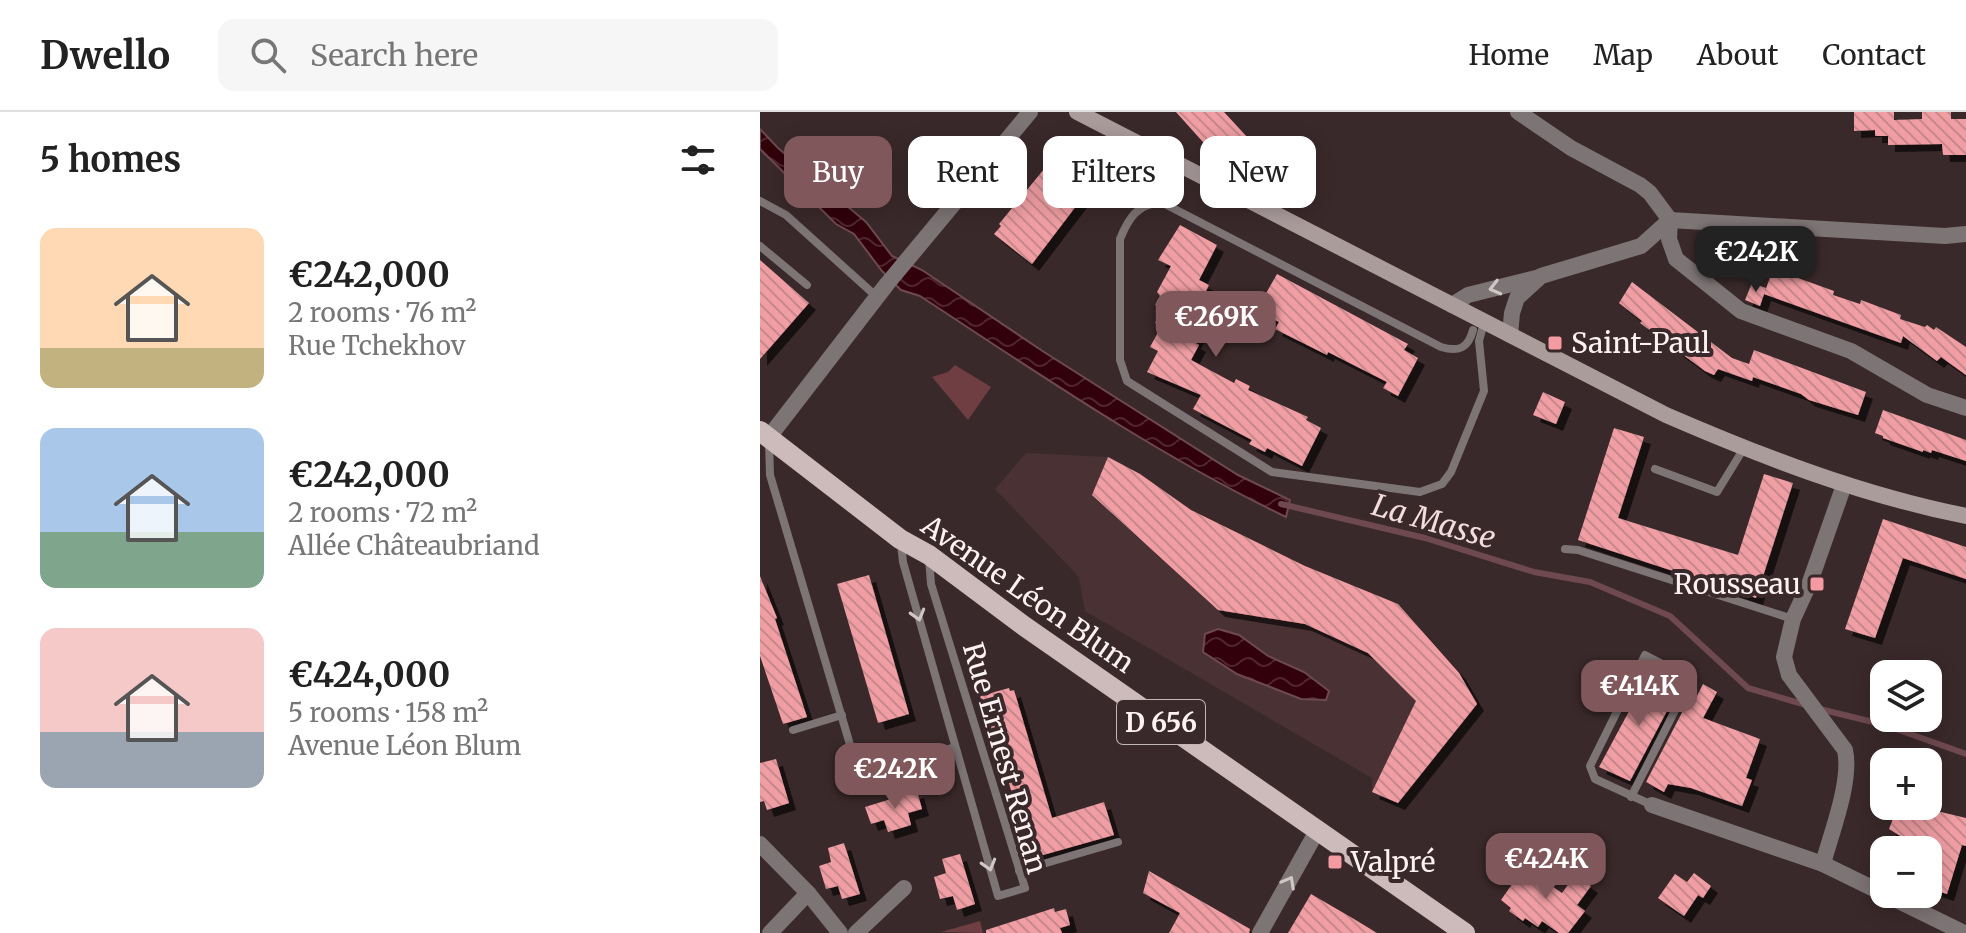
<!DOCTYPE html>
<html lang="en">
<head>
<meta charset="utf-8">
<style>
  :root { --surface:#fff; --page:#f6f6f6; --text:#222; --muted:#767676; --line:#e0e0e0; --accent:#80585b }
  body { margin:0; font-family:Merriweather,serif; background:var(--page); color:var(--text); height:100vh; display:flex; flex-direction:column; font-size:30px; white-space:nowrap }
  * { box-sizing:border-box; margin:0 }
  p { font-size:26px; color:var(--muted) }
  .icon { flex:none; width:44px; height:44px; fill:none; stroke:currentColor; stroke-width:2; stroke-linecap:round; stroke-linejoin:round }
  .map { position:relative; flex:1; overflow:hidden }
  .sheet { display:flex; flex-direction:column; background:var(--surface); width:760px }
  .sheet>* { flex:none }
  .guide { position:absolute; left:24px; top:24px; width:760px; height:72px; display:flex; gap:16px }
  .tools { position:absolute; left:1110px; top:548px; display:grid; gap:16px }
  .tools a { display:grid; place-items:center; width:72px; height:72px; border-radius:16px; background:var(--surface); box-shadow:0 4px 20px #0003; font-size:40px }
  .price { position:absolute; translate:-50% -68px; padding:0 18px; border-radius:16px; background:var(--accent); color:#fff; font-size:26px; line-height:52px; filter:drop-shadow(0 2px 4px #0008) }
  .price::after { content:''; position:absolute; left:50%; top:48px; width:24px; height:18px; margin-left:-12px; background:inherit; clip-path:polygon(0 0,100% 0,50% 100%) }
  .price.active { background:#222; color:#fff }
  ul { padding:0; list-style:none }
  li { display:flex; align-items:center; gap:24px; height:200px; padding:0 40px }
  li span { display:grid; place-items:center; flex:none; width:224px; height:160px; border-radius:16px; color:#555 }
  li>.icon { margin-inline-start:auto }
  span .icon { width:96px; height:96px; fill:#fffc; stroke-width:1 }
  li b { font-size:34px }
  h2 { display:flex; justify-content:space-between; align-items:center; height:96px; padding:0 40px; font-size:34px }
  .chip { padding:0 28px; border-radius:16px; background:var(--surface); box-shadow:0 4px 20px #0003; font-size:28px; line-height:72px }
  .chip.active { background:var(--accent); color:#fff }
  header { display:flex; align-items:center; gap:48px; box-sizing:border-box; height:112px; padding:0 40px; background:var(--surface); border-bottom:2px solid var(--line) }
  header strong { font-size:38px }
  nav { display:flex; gap:44px; margin-inline-start:auto; font-size:28px }
  .search { width:560px; height:72px; background:var(--page); display:flex; align-items:center; gap:20px; box-sizing:border-box; padding:0 28px; border-radius:16px; color:var(--muted); font-size:30px }
  main { display:flex; flex:1; min-height:0 }
  .map>svg:first-child { display:block }
  .built { fill:#4a3234 }
  .green { fill:#6f3e42 }
  .water { fill:url(#water-waves); stroke:#6e4950; stroke-width:2 }
  .lines { fill:none; stroke-linecap:round; stroke-linejoin:round }
  .stream { stroke:#6e4950; stroke-width:6 }
  .building { fill:url(#building-back-hatch); filter:url(#shadow) }
  .lane { stroke:#7d7475; stroke-width:8 }
  .street { stroke:#7d7475; stroke-width:16 }
  .secondary { stroke:#ab9c9c; stroke-width:16 }
  .primary { stroke:#cdbabb; stroke-width:20 }
  .oneway { stroke:#d0c6c6 }
  .poi-dot { fill:#f49aa1; stroke:#3a292a; stroke-width:3 }
  .labels { text-anchor:middle; dominant-baseline:central; stroke-width:8; stroke-linejoin:round; paint-order:stroke }
  .shield { fill:#3a292a; stroke:#c2b6b6; stroke-width:2 }
  .shield-label { font-size:26px; font-weight:bold; fill:#fdf2f2 }
  .poi-label { font-size:28px; fill:#fdf2f2; stroke:#3a292a; text-anchor:start }
  .street-label { font-size:28px; fill:#fdf2f2; stroke:#3a292a }
  .water-label { font-size:30px; font-style:italic; fill:#f4dcdd; stroke:#3a292a }
</style>
</head>
<body>
<header>
<strong>Dwello</strong>
<div class="search"><svg class="icon" aria-label="search" viewBox="0 0 24 24"><circle cx="10" cy="10" r="6"/><path d="M15 15l6 6"/></svg>Search here</div>
<nav><a>Home</a><a>Map</a><a>About</a><a>Contact</a></nav>
</header>
<main>
<section class="sheet">
<h2>5 homes<svg class="icon" aria-label="filters" viewBox="0 0 24 24"><path d="M4 7h16M4 17h16"/><circle cx="9" cy="7" r="2"/><circle cx="15" cy="17" r="2"/></svg></h2>
<ul>
<li><span style="background:linear-gradient(#ffd9b3 75%,#c2b280 0)"><svg class="icon" aria-label="home" viewBox="0 0 24 24"><path d="M3 11l9-7 9 7M6 9v11h12V9"/></svg></span><div><b>€242,000</b><p>2 rooms · 76 m²</p><p>Rue Tchekhov</p></div></li>
<li><span style="background:linear-gradient(#a9c7e8 65%,#7fa58c 0)"><svg class="icon" aria-label="home" viewBox="0 0 24 24"><path d="M3 11l9-7 9 7M6 9v11h12V9"/></svg></span><div><b>€242,000</b><p>2 rooms · 72 m²</p><p>Allée Châteaubriand</p></div></li>
<li><span style="background:linear-gradient(#f6c9c9 65%,#9aa5b1 0)"><svg class="icon" aria-label="home" viewBox="0 0 24 24"><path d="M3 11l9-7 9 7M6 9v11h12V9"/></svg></span><div><b>€424,000</b><p>5 rooms · 158 m²</p><p>Avenue Léon Blum</p></div></li>
</ul>
</section>
<div class="map">
<svg width="1206" height="821" viewBox="0 0 1206 821">
  <defs>
    <pattern id="water-waves" width="16" height="10" patternUnits="userSpaceOnUse" patternTransform="scale(2)"><rect width="16" height="10" fill="#31000a"/><path d="M0 5q4-4 8 0t8 0" fill="none" stroke="#50262e"/></pattern>
    <pattern id="building-back-hatch" width="6" height="6" patternUnits="userSpaceOnUse" patternTransform="scale(2)"><rect width="6" height="6" fill="#f09ea3"/><path d="M-1 5l2 2M0 0l6 6M5-1l2 2" fill="none" stroke="#c7898c"/></pattern>
    <filter id="shadow"><feDropShadow dx="7" dy="7" stdDeviation="0" flood-color="#0009"/></filter>
  </defs>
  <rect width="100%" height="100%" fill="#3a292a"/>
  <path class="built" d="M266,341L348,345L380,362L431,398L545,454L638,492L699,561L717,592L638,691L612,680V666L325,499L319,465L235,377Z"/>
  <g class="green">
    <path d="M195,253L231,275L208,308L172,265L188,260Z"/>
    <path d="M220,809L223,821L181,820Z"/>
  </g>
  <g class="water">
    <path d="M0,17L18,36L106,110L132,144L162,158L284,240L478,363L530,388L526,405C397,343 279,262 160,184L141,178L122,159L94,122L76,112L0,37Z"/>
    <path d="M458,517L479,523L508,544L544,560L569,579L566,588L541,587L477,562L443,540L445,522Z"/>
  </g>
  <g class="lines">
    <g class="stream">
      <path d="M521,392L665,426L774,460L830,470L910,504L988,576L1046,593"/>
      <path d="M1060,597L1125,613L1206,642"/>
    </g>
  </g>
  <g class="building">
    <path d="M416,0H464L487,25L464,47L455,37L451,39Z"/>
    <path d="M1094,0H1134V8L1162,7V0H1191V7H1206V43H1183L1182,32L1128,33V24H1115V18L1094,19Z"/>
    <path d="M307,48L324,62L316,73L326,81L272,152L234,122L241,114L239,112L289,51L298,59Z"/>
    <path d="M420,113L457,133L439,168L449,173L438,195L441,197L433,212L441,216L434,230L439,233L431,248L474,271L476,267L490,274L488,278L548,305L546,308L561,316L542,354L507,336L505,340L489,332L492,328L433,297L441,283L387,260L398,239L390,235L402,213L395,211L403,196L395,193L400,184L397,180L411,154L398,148Z"/>
    <path d="M0,148L49,191L0,247Z"/>
    <path d="M1013,157L1074,179L1073,183L1100,192L1101,188L1141,203L1140,207L1165,215L1167,213L1174,218L1176,215L1206,235V263L1181,245L1177,249L1143,224L1141,231L1004,182Z"/>
    <path d="M517,162L648,232L644,238L658,246L638,284L623,276L627,270L568,240L567,243L515,217L519,210L496,199Z"/>
    <path d="M872,170L972,246L989,252L994,238L1106,280L1098,303L1049,288L1041,282L993,265L992,269L958,257L954,263L945,259L880,211L882,209L859,191Z"/>
    <path d="M992,171L1006,176L1000,194L985,188Z"/>
    <path d="M783,280L805,290L796,312L773,303Z"/>
    <path d="M1123,298L1206,328V349L1172,338L1171,341L1163,338V340L1123,326V324L1115,321Z"/>
    <path d="M854,316L884,325L858,406L978,443L1004,362L1033,371L996,486L818,428Z"/>
    <path d="M348,345L380,362L431,398L545,454L638,492L699,561L717,592L638,691L612,680L656,589L608,541L545,512L458,498L332,383Z"/>
    <path d="M1123,407L1206,435V467L1143,446L1115,526L1085,517Z"/>
    <path d="M109,463L149,602L118,611L77,472Z"/>
    <path d="M0,464L17,506L15,507L47,605L23,612L0,544Z"/>
    <path d="M889,562L918,578L870,669L839,655Z"/>
    <path d="M943,572L957,580L943,606L1000,627L986,666L992,668L982,694L931,676L908,672L904,680L886,670L930,585L935,588Z"/>
    <path d="M249,576L250,579L254,578L292,706L344,690L354,723L276,745L270,725L265,726L244,654L237,657L224,613L227,612L220,584Z"/>
    <path d="M16,647L29,691L7,698L4,689L0,690V651Z"/>
    <path d="M157,679L162,697L148,701L151,713L128,720L124,708L111,712L105,695Z"/>
    <path d="M1138,694H1156L1206,706V734L1202,733L1187,782L1168,776V738H1139L1142,725L1129,717Z"/>
    <path d="M84,731L100,782L82,787L78,774L66,777L59,754L71,750L68,736Z"/>
    <path d="M200,742L215,792L197,798L193,784L180,787L174,765L186,761L182,747Z"/>
    <path d="M764,755L802,781L815,763L831,774L817,793L825,799L808,821H799L782,809L778,815L765,806L763,809L749,799L751,796L741,788Z"/>
    <path d="M389,759L490,817L489,821H409L420,801L383,781Z"/>
    <path d="M934,761L951,774L943,786L938,783L924,804L898,786L915,762L927,770Z"/>
    <path d="M551,782L594,807L617,821H528Z"/>
    <path d="M294,796L295,800L306,797L310,813L300,816L302,821H226V818Z"/>
  </g>
  <g class="lines">
    <g class="lane">
      <path d="M0,89L26,103L117,185"/>
      <path d="M0,134L47,173"/>
      <path d="M713,218C708,237 698,240 681,235L401,90C377,93 369,105 360,127V248L367,269L512,360L660,380L682,372L691,360L724,279L719,229L722,218"/>
      <path d="M9,330L10,363L99,663L195,635"/>
      <path d="M895,357L957,380L984,336"/>
      <path d="M141,432L143,450L238,784L265,776L171,472L169,446"/>
      <path d="M805,437L818,438L1033,507"/>
      <path d="M33,618L82,603"/>
      <path d="M871,685L931,567L885,543L830,654L835,667L892,693"/>
      <path d="M259,759L358,730"/>
    </g>
    <g class="street">
      <path d="M758,0L811,36L880,73L890,81L910,108L909,127L916,147L981,199L1091,239L1167,283L1206,296"/>
      <path d="M692,193L708,183L776,166"/>
      <path d="M750,223L752,201L757,186L781,164L881,134L910,108L1185,124L1206,122"/>
      <path d="M9,325L127,172L270,0"/>
      <path d="M1084,373L1050,470L1033,507L1024,545L1029,563L1085,638C1092,669 1071,721 1063,752L1204,821"/>
      <path d="M892,693L1063,752"/>
      <path d="M0,732L48,781L80,821"/>
      <path d="M10,821L48,781"/>
      <path d="M96,821L144,776"/>
      <path d="M500,821L557,719"/>
    </g>
    <path class="secondary" d="M317,0L906,303C1003,345 1101,383 1206,404"/>
    <path class="primary" d="M0,319L140,427L169,443L264,514L705,821"/>
  </g>
  <defs><path id="oneway-chevron" d="M-2-3.5L2.5 0L-2 3.5" fill="none" stroke-width="1.6" stroke-linecap="round" stroke-linejoin="round" transform="scale(2)"/></defs>
  <g class="oneway">
    <use href="#oneway-chevron" transform="translate(735 176) rotate(166)"/>
    <use href="#oneway-chevron" transform="translate(158 503) rotate(74)"/>
    <use href="#oneway-chevron" transform="translate(229 753) rotate(74)"/>
    <use href="#oneway-chevron" transform="translate(529 770) rotate(-61)"/>
  </g>
  <g class="poi-dot">
    <rect x="787" y="223" width="16" height="16" rx="4"/>
    <rect x="1049" y="464" width="16" height="16" rx="4"/>
    <rect x="567" y="742" width="16" height="16" rx="4"/>
  </g>
  <g class="labels">
    <rect class="shield" x="357" y="588" width="88" height="44" rx="6"/>
    <g class="shield-label">
      <text x="401" y="610">D 656</text>
    </g>
    <g class="poi-label">
      <text x="811" y="231">Saint-Paul</text>
      <text x="1041" y="472" text-anchor="end">Rousseau</text>
      <text x="591" y="750">Valpré</text>
    </g>
    <g class="street-label">
      <text transform="translate(268 482) rotate(35)">Avenue Léon Blum</text>
      <text transform="translate(245 646) rotate(74)">Rue Ernest Renan</text>
    </g>
    <g class="water-label">
      <text transform="translate(674 409) rotate(16)">La Masse</text>
    </g>
  </g>
</svg>
<div class="tools">
<a><svg class="icon" aria-label="layers" viewBox="0 0 24 24"><path d="M12 4l9 5-9 5-9-5zM3 14l9 5 9-5"/></svg></a>
<a>+</a>
<a>−</a>
</div>
<b class="price active" style="left:996px;top:182px">€242K</b>
<b class="price" style="left:456px;top:247px">€269K</b>
<b class="price" style="left:879px;top:616px">€414K</b>
<b class="price" style="left:135px;top:699px">€242K</b>
<b class="price" style="left:786px;top:789px">€424K</b>
<div class="guide">
<a class="chip active">Buy</a>
<a class="chip">Rent</a>
<a class="chip">Filters</a>
<a class="chip">New</a>
</div>
</div>
</main>
</body>
</html>
